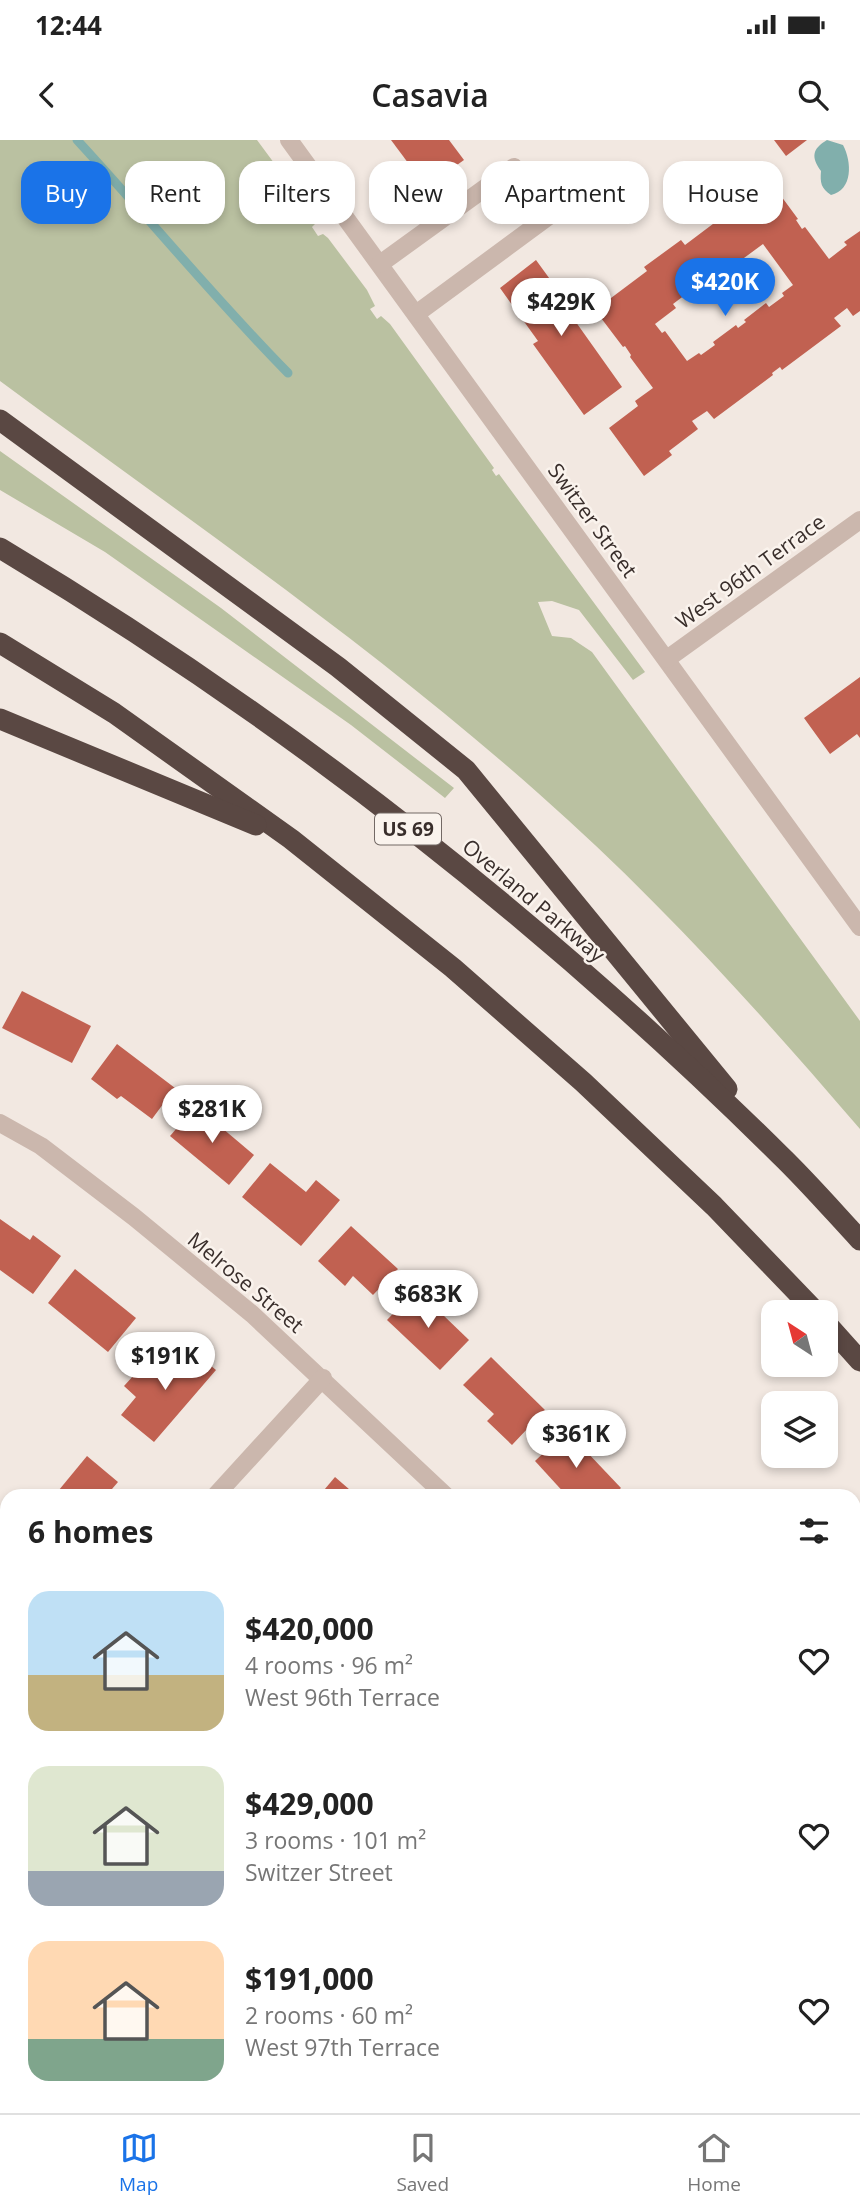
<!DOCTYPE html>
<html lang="en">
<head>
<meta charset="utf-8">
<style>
  :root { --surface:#fff; --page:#f6f6f6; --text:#222; --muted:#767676; --line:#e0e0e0; --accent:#1a73e8 }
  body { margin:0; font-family:"Open Sans",sans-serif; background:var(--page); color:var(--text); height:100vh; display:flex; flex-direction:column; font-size:26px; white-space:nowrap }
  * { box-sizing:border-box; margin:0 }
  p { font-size:23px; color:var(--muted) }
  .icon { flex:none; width:38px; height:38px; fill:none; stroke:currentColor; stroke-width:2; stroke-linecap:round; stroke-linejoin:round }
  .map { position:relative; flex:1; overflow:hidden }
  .side { position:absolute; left:0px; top:1349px; width:861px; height:625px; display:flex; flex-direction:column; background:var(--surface); border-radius:21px 21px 0 0; box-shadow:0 4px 10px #0003 }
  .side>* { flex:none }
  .hud { position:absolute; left:21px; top:21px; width:819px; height:63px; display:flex; gap:14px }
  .needle { width:46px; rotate:324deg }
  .controls { position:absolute; left:761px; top:1160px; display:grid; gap:14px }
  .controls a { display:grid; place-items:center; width:77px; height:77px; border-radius:14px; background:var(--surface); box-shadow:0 4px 10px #0003; font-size:35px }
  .price { position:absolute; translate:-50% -60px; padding:0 16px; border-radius:24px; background:#fff; color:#222; font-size:23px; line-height:46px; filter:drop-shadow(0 2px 4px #0008) }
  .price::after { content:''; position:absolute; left:50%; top:42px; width:21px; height:16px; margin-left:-10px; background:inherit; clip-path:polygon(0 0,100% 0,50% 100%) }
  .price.active { background:var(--accent); color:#fff }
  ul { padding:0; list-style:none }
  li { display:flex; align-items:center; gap:21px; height:175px; padding:0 28px }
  li span { display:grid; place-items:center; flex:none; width:196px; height:140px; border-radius:21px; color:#555 }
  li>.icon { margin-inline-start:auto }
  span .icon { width:84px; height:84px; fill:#fffc; stroke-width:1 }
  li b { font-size:30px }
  h2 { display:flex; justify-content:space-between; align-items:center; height:84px; padding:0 28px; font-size:30px }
  .tag { padding:0 24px; border-radius:21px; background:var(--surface); box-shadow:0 4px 10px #0003; font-size:24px; line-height:63px }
  .tag.active { background:var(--accent); color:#fff }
  .status { display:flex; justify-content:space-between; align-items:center; height:49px; padding:0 35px; background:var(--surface); direction:ltr }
  .status svg { height:19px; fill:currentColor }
  header { display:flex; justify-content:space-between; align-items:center; height:91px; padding:0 28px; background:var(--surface); font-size:32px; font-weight:600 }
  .tabs { display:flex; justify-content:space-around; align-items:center; height:98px; border-top:2px solid var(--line); background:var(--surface); font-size:19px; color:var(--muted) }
  .tabs a { display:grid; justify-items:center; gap:4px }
  .tabs .active { color:var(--accent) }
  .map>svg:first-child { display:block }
  .green { fill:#bac1a1 }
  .water { fill:#81afac }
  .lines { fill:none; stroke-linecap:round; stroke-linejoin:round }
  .stream { stroke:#81afac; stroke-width:9 }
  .building { fill:#c16151; fill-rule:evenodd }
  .minor { stroke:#cbb7ad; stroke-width:18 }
  .highway { stroke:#5a4843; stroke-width:21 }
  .labels { text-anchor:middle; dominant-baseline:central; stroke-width:5; stroke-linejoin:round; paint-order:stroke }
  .shield { fill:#faf3ed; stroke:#736965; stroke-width:2 }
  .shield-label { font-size:19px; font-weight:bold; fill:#392e2b }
  .street-label { font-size:21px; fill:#392e2b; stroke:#faf3ed }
</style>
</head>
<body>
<div class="status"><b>12:44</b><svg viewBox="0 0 49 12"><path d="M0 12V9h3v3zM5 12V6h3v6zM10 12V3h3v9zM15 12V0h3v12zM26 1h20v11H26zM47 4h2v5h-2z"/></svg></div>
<header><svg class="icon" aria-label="back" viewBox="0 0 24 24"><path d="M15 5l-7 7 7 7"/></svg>Casavia<svg class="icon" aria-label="search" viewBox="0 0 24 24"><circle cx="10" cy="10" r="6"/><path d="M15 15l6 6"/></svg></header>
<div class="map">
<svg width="860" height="1973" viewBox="0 0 860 1973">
  <rect width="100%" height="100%" fill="#f2e8e1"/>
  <g class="green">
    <path d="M0,0H257L311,73L316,83L312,87L318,96L323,94L328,98L367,150L375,166L370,169L377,179L381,176L390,184L494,328L492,330L496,336L499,334L645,532L633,540L579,470L552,461L538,462L552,496L571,498L592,512L860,881V989C759,871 655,756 538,653C369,503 182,375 0,241Z"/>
    <path d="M0,311L221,468L454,648L445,658L351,585L105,412L0,350Z"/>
  </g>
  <path class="water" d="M827,0L843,5C852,22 853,50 831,55C821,48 820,43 821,31C811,17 812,9 827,0Z"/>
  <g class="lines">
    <path class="stream" d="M77,0C148,77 214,158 288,233"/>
  </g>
  <g class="building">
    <path d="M391,0H449L464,20L426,47Z"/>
    <path d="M774,0H807L786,16Z"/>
    <path d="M770,41L798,79L796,80L802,89L805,87L829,119L847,105L844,102L860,91V171L853,176L847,168L834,178L841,186L782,230L780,227L772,233L773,235L714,279L707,271L692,281L698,289L669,311L672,315L644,336L609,288L638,266L635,261L653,248L630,217L631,215L625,206L623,207L595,170L647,131L644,127L681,100L685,105ZM763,104L793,145L782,153L784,156L769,167L766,163L744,180L746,182L738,188L736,185L713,202L715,205L701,215L699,213L687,221L665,191L662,193L655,184L676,168L673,164L706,139L710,143Z"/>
    <path d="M536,120L576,175L573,178L622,247L584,275L533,204L538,201L500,148Z"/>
    <path d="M860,537V598L857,594L830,614L804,578Z"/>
    <path d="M22,851L91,886L72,923L2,888Z"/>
    <path d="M117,904L175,948L152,979L121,956L117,959L91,939Z"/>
    <path d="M196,966L254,1015L229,1045L170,996Z"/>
    <path d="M270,1023L306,1052L316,1040L340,1060L301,1106L242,1057Z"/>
    <path d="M0,1079L30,1100L33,1095L61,1116L33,1154L0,1130Z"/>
    <path d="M351,1086L398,1129L373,1155L353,1136L345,1146L318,1121Z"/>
    <path d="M75,1129L136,1178L108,1212L48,1163Z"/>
    <path d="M416,1149L469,1200L440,1230L387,1180Z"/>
    <path d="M186,1205L216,1230L154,1302L121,1275L136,1257L124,1246L145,1223L159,1235Z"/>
    <path d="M491,1217L545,1270L512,1305L487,1281L494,1274L463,1245Z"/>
    <path d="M567,1291L621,1348L612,1356H567L535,1321Z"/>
    <path d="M87,1316L118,1342L106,1356H54Z"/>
    <path d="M335,1337L357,1356H319Z"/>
    <path d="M7,1425V1481L0,1477V1437Z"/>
    <path d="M854,1635L860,1643V1676L854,1680Z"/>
    <path d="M0,1839L7,1849V1860L0,1865Z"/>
    <path d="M246,1967H295L292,1973H243Z"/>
    <path d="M536,1967H585L577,1973H540Z"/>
    <path d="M786,1967H827L831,1973H778Z"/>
  </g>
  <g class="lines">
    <g class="minor">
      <path d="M289,0L860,787"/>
      <path d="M380,124L514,27"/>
      <path d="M416,174L549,76"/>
      <path d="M667,519L860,380"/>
      <path d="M0,983L41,1006L134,1077L252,1174L446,1356"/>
      <path d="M215,1356L323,1238"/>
      <path d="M0,1673L7,1662"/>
      <path d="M854,1852L860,1861"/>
      <path d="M425,1973L433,1967"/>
    </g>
    <g class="highway">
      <path d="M0,280L338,527L466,630L727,949"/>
      <path d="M0,408C283,577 546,783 780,1015C808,1042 833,1071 860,1100"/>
      <path d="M0,503L114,573L291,699L453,828L583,942L714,1066L816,1172"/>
      <path d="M0,579L256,685"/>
      <path d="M826,1183L860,1221"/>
    </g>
  </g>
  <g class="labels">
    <rect class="shield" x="375" y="673.5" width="66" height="31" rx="5"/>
    <g class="shield-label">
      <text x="408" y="689">US 69</text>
    </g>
    <g class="street-label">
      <text transform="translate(593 380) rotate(54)">Switzer Street</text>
      <text transform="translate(750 431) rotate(-36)">West 96th Terrace</text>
      <text transform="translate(534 760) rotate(40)">Overland Parkway</text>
      <text transform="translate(246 1142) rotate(40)">Melrose Street</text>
    </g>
  </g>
</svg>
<div class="controls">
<a><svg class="needle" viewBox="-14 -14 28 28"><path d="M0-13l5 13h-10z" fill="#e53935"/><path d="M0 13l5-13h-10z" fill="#767676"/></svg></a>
<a><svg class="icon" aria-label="layers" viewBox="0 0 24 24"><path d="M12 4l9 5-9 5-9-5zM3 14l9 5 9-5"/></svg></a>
</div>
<b class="price active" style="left:725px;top:178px">$420K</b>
<b class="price" style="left:561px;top:198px">$429K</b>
<b class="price" style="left:212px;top:1005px">$281K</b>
<b class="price" style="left:428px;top:1190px">$683K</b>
<b class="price" style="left:165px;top:1252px">$191K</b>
<b class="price" style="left:576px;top:1330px">$361K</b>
<div class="hud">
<a class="tag active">Buy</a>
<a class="tag">Rent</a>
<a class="tag">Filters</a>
<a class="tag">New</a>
<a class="tag">Apartment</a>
<a class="tag">House</a>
</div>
<section class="side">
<h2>6 homes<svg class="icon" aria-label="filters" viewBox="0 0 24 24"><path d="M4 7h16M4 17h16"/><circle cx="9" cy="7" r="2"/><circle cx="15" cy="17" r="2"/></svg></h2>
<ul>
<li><span style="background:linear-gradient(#bfe0f5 60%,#c2b280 0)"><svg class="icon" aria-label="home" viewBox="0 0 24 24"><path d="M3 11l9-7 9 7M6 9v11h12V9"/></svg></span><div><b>$420,000</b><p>4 rooms · 96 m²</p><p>West 96th Terrace</p></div><svg class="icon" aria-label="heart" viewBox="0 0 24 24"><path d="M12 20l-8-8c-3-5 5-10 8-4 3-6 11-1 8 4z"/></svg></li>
<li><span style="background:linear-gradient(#dfe7d0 75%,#9aa5b1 0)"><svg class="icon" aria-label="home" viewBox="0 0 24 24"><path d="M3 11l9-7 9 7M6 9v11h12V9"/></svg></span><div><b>$429,000</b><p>3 rooms · 101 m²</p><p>Switzer Street</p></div><svg class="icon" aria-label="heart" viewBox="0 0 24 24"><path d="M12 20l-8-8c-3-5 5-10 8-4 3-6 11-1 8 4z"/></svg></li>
<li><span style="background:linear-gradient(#ffd9b3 70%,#7fa58c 0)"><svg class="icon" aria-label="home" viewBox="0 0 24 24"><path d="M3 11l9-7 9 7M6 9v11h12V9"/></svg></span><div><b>$191,000</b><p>2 rooms · 60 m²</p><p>West 97th Terrace</p></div><svg class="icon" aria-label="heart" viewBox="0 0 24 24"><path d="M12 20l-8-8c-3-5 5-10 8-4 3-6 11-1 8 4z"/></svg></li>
</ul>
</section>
</div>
<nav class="tabs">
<a class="active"><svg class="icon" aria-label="map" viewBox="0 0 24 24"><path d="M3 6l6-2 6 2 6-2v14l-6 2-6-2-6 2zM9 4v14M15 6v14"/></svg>Map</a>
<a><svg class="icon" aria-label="saved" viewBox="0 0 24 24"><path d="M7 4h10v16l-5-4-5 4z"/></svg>Saved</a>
<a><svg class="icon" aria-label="home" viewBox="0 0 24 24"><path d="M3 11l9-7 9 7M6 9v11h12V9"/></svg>Home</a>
</nav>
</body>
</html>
